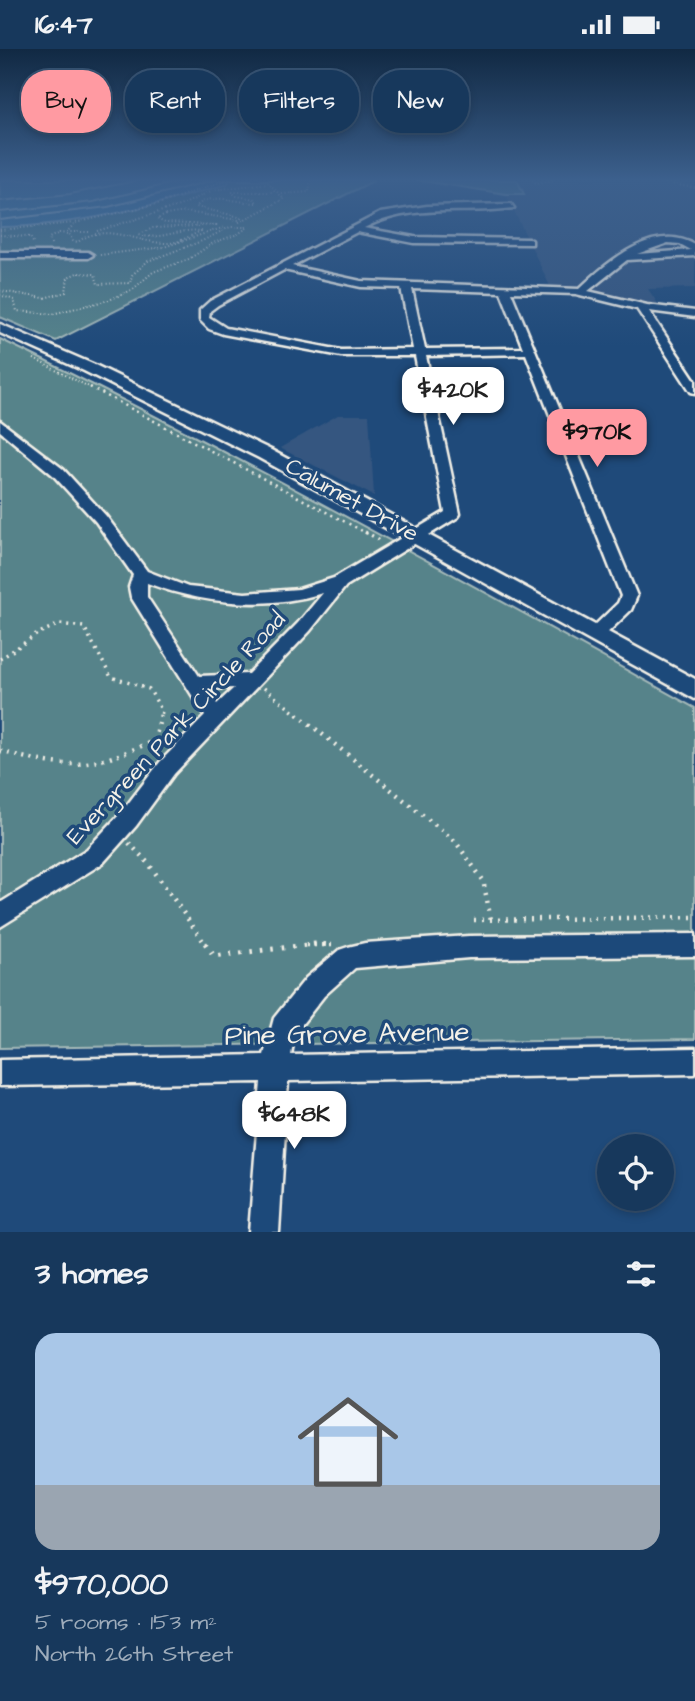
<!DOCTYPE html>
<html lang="en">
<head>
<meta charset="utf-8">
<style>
  :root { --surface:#17385c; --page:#244365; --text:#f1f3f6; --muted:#9eacbb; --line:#365272; --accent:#ff9aa2 }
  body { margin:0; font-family:"Architects Daughter",sans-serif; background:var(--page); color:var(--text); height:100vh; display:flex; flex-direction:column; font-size:26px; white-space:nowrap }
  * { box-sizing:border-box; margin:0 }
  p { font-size:23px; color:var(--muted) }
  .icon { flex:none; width:38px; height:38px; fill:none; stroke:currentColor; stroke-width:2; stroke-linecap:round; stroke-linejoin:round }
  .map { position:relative; height:1183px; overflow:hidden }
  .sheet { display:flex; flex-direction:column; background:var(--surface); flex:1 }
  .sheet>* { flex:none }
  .top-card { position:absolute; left:21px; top:21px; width:654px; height:63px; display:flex; gap:14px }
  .fabs { position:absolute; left:597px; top:1085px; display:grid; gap:14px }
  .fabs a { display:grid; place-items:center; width:77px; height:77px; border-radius:50%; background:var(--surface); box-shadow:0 4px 10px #0003,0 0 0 2px var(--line); font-size:35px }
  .price { position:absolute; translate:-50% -60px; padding:0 16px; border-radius:14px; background:#fff; color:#222; font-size:23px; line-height:46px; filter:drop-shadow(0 2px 4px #0008) }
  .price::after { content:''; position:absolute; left:50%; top:42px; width:21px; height:16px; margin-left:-10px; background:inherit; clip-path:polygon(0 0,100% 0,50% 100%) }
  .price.on { background:var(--accent); color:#111 }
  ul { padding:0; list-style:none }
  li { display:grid; align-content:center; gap:14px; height:371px; padding:0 35px }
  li+li { border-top:2px solid var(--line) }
  li span { display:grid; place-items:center; height:217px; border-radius:21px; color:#555 }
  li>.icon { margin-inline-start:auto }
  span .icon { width:126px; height:126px; fill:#fffc; stroke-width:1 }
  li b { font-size:30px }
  h2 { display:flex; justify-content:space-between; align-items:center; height:84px; padding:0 35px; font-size:30px }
  .tag { padding:0 24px; border-radius:28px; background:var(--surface); box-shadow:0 4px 10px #0003,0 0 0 2px var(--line); font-size:24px; line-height:63px }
  .tag.on { background:var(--accent); color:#111 }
  .status { display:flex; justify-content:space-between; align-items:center; height:49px; padding:0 35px; background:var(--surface); direction:ltr }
  .status svg { height:19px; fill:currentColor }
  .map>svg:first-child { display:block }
  .built { fill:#365780 }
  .green { fill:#57838a; stroke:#a6bab9; stroke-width:2 }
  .water { fill:#437b9f; stroke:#8aaabc; stroke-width:2 }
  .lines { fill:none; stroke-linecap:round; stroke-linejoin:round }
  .shore { stroke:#adc2cb; stroke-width:2 }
  .minor-casing { stroke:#f4f1e8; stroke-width:5 }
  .major-casing { stroke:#f4f1e8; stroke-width:5 }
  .path-far4 { stroke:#f4f1e8; stroke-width:2; stroke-dasharray:1 2.5; stroke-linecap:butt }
  .path-far3 { stroke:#f4f1e8; stroke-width:2.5; stroke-dasharray:2 4.5; stroke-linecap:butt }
  .path-far2 { stroke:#f4f1e8; stroke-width:3.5; stroke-dasharray:2 5; stroke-linecap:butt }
  .path-far1 { stroke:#f4f1e8; stroke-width:4.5; stroke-dasharray:2 6; stroke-linecap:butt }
  .path { stroke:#f4f1e8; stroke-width:5; stroke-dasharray:2.5 8; stroke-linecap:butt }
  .minor { fill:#1f4a7a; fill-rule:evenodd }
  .major { fill:#1f4a7a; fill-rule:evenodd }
  .labels { text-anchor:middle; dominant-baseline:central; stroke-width:7; stroke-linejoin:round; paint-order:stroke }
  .street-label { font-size:23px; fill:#f4f1e8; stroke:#1f4a7a }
  .near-street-label { font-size:28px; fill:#f4f1e8; stroke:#1f4a7a }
</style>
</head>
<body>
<div class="status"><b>16:47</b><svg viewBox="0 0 49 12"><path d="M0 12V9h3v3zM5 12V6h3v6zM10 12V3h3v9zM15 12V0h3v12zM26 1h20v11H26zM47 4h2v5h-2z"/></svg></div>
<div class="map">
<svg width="695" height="1183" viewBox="0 0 695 1183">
  <rect width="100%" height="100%" fill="#1f4a7a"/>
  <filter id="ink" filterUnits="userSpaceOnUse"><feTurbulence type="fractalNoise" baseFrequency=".0143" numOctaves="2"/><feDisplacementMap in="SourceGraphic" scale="14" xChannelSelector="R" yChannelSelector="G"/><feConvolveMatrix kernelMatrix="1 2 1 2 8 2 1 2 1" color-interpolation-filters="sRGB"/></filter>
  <g filter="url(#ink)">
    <g class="built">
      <path d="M517,131H695V239L648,240L660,258L603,243L550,237L506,145H524Z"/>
      <path d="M338,366H369L374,447L280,399Z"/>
    </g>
    <g class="green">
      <path d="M0,131H375L56,292L0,268Z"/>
      <path d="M416,131H517L524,145H506Z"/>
      <path d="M0,290C236,404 465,532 695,659V990L0,999Z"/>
    </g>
    <path class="water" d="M0,131H230L227,135C153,157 77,177 0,178Z"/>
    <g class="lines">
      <g class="shore">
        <path d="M0,152L70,145L140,131"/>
        <path d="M0,163L93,153L184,131"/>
        <path d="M0,171L108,158L214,131"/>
      </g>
      <defs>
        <g id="minor">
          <path d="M511,155L514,159C463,166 412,154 364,179L414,188L529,190L532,191V195L414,194L357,183L292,217L361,232L579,240C607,213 655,172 695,196V207L627,211L588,242L647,256L695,262V268L649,262L695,331V344L691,343L637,260L576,245L511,243L637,547L631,561L602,589H590L587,585L590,581L618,554L621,547L526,305L426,307L460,465L458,468L346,537L310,582L174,725L136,777L103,814L0,878V854L87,800L120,765L160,713L205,667L131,548L129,538L133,526L96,473L53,426L0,382V372L63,420L106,467L147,522L188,538L245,544L299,540L334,529L445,463L415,307H341L223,285L209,280L200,271V261L210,252L380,164L427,157ZM668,194L680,195L691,201L637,205ZM284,221L361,238L401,239L413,300L341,301L226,279L209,268L210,262L218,256ZM412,240L501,243L523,299L425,300ZM147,534C202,555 265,561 323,544L298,574L248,625L199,627L147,548ZM234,639L217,655L207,640Z"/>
          <path d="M0,203H88L93,206L88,209H0Z"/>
          <path d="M695,885V907L469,909L355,919L324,947L295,984L291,1006L695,999V1025L288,1032L279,1183H249L261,1033L0,1037V1011L264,1006L274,969L306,929L339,901L348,898L365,894L469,887Z"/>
        </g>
        <path id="major" d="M0,275L95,316L271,401L695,630V650L259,409L84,322L0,284Z"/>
      </defs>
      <use href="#minor" class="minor-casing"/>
      <use href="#major" class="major-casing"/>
      <g class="path-far4">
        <path d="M532,131L536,134L554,131"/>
        <path d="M649,131L695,139"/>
        <path d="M282,145L309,143L311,131"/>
        <path d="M239,173L284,150L266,131"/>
        <path d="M0,181L74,174"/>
        <path d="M97,182L182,156L213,141L268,134"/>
        <path d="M89,183H67L75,174L161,154L226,131"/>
        <path d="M0,186L30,188L34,195"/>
        <path d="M51,195L49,189L59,184L69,185L73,192L78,193C103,173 135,193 164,194C178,195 189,187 201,182C179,179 160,192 138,186L153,179L218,176L165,174L157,170L166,166L186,163L239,171L241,169L236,167L196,158C210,142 237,154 257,154L255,150L236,147L232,143H273L276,140"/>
        <path d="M100,206L164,198L225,178"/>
        <path d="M0,242L44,249L66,243L68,228L77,224L95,225L98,235L130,234L132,226L148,212L202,192L230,178H248L238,185L213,194L189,210L153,223L132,241L109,251L52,265L17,262L14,251L0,246"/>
        <path d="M34,310L93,340"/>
      </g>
      <path class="path-far3" d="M90,338L368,485"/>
      <g class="path-far2">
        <path d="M365,483L380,491"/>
        <path d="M0,610L39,584L60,575L84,578L111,628L149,640L162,662L161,667"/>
        <path d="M264,639L299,667"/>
      </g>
      <g class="path-far1">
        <path d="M297,665L455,792L483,831L491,871"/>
        <path d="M0,702C68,721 89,721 155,691L161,665"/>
        <path d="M129,794L149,815L206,896"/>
        <path d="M474,871L695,868"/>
        <path d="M306,896H333"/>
      </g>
      <path class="path" d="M205,894L214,907L315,895L333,896"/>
      <use href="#minor" class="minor"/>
      <use href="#major" class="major"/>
    </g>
  </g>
  <linearGradient id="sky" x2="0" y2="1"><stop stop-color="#112943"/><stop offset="0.44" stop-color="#3c608d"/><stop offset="1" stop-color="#3c608d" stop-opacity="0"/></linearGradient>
  <rect width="695" height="297" fill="url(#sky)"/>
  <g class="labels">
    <g class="street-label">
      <text transform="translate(352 451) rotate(29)">Calumet Drive</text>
      <text transform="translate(176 679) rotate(-47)">Evergreen Park Circle Road</text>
    </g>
    <g class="near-street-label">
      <text transform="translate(347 985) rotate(-1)">Pine Grove Avenue</text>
    </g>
  </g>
</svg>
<div class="fabs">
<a><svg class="icon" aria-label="locate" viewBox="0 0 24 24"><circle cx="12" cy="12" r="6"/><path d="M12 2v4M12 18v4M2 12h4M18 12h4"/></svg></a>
</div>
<b class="price" style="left:453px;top:378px">$420K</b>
<b class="price on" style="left:597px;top:420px">$970K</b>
<b class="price" style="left:294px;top:1102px">$648K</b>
<div class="top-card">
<a class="tag on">Buy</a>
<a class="tag">Rent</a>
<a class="tag">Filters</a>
<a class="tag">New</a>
</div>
</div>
<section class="sheet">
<h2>3 homes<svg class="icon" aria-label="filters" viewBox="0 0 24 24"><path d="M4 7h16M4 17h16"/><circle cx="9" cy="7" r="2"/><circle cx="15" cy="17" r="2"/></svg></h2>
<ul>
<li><span style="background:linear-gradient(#a9c7e8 70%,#9aa5b1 0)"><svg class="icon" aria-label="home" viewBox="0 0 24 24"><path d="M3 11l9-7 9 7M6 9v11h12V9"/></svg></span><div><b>$970,000</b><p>5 rooms · 153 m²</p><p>North 26th Street</p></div></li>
</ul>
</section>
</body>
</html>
